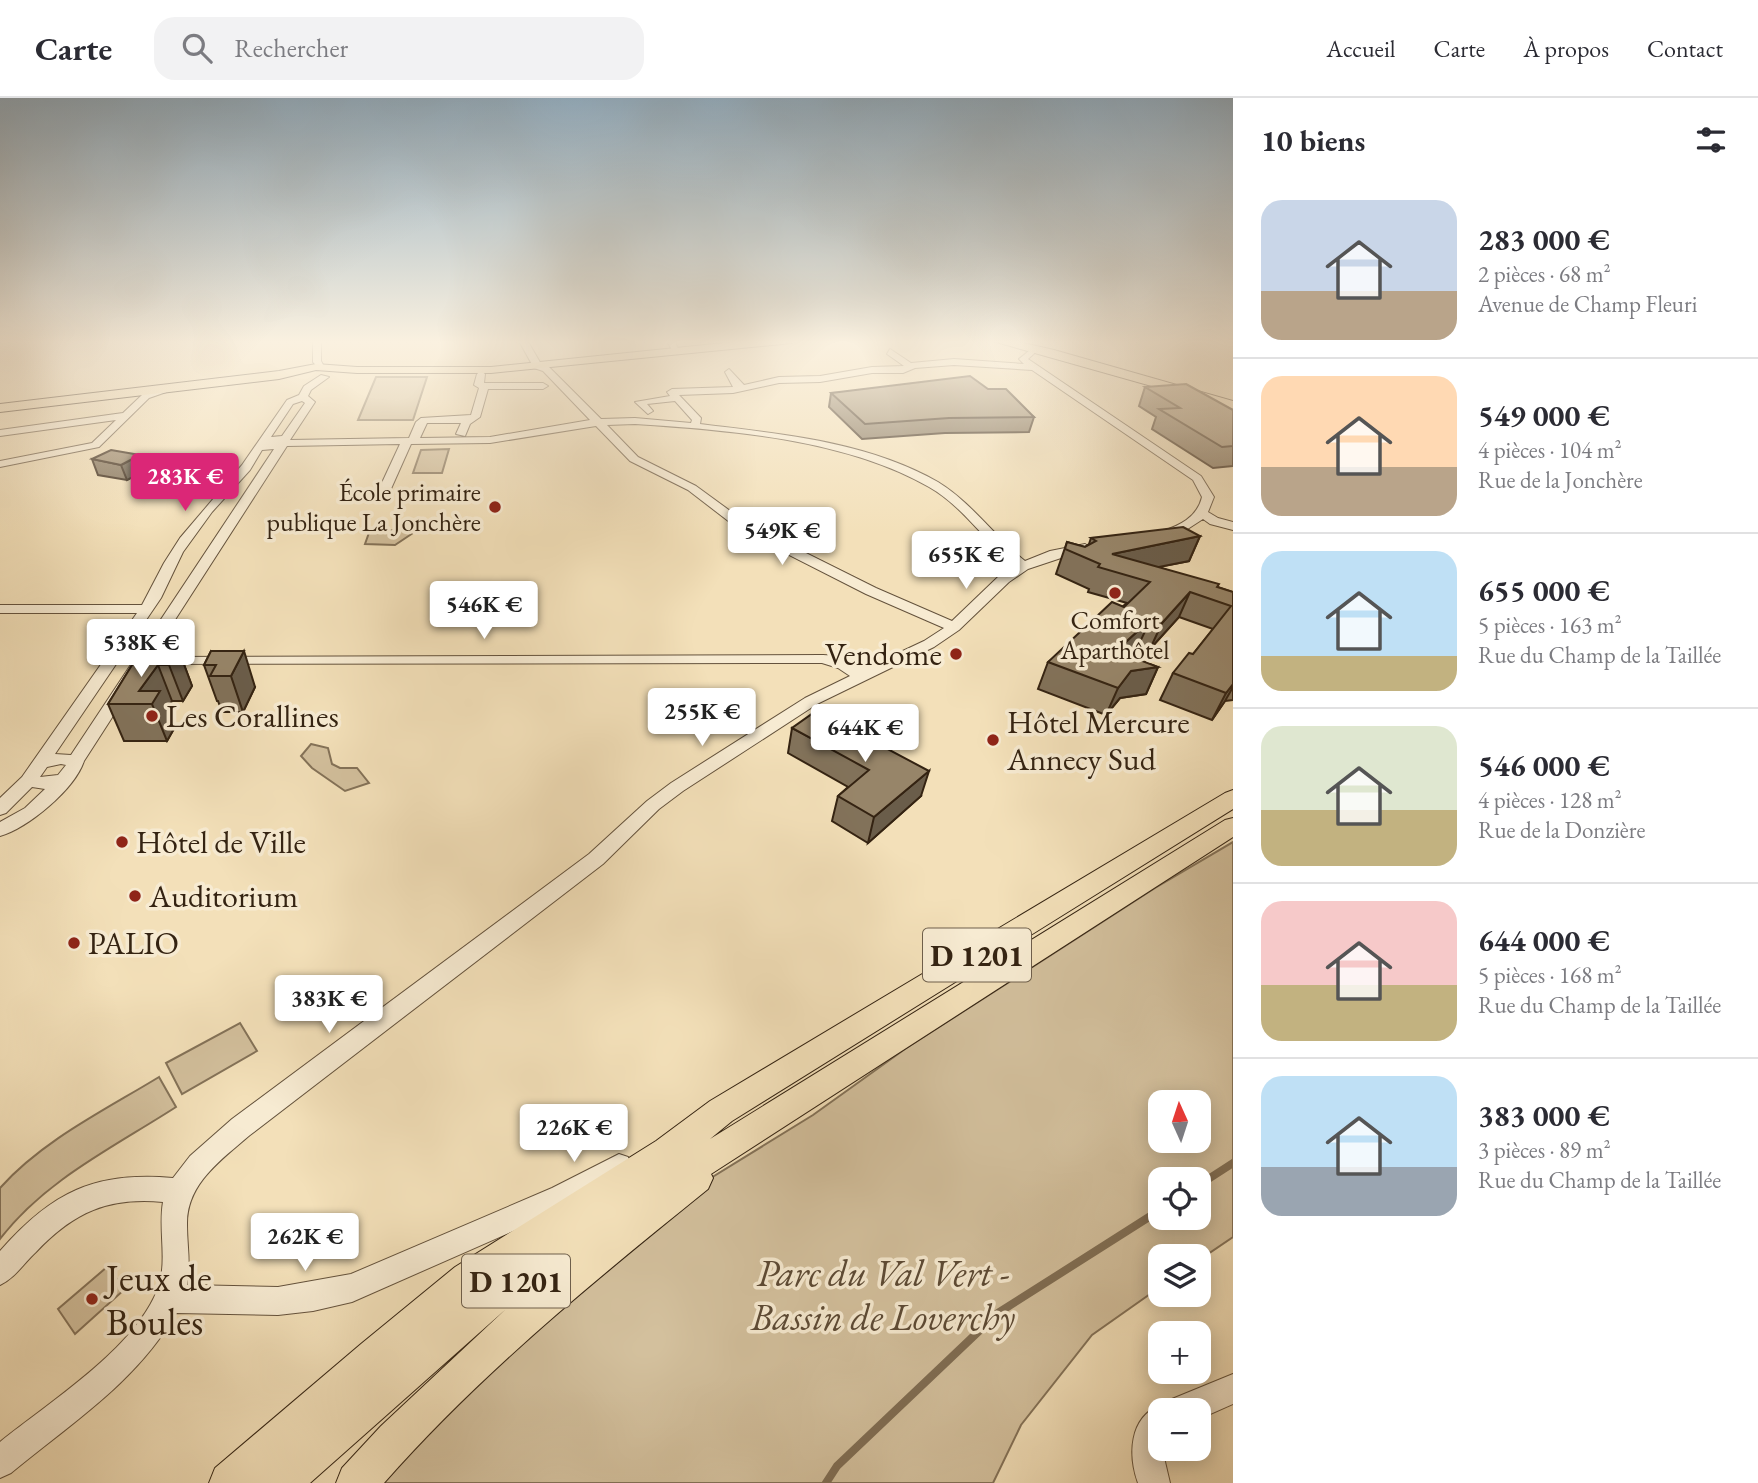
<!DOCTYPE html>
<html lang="fr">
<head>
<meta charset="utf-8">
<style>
  :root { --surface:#fff; --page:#f2f2f3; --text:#2b2b33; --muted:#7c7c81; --line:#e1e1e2; --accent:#db2777 }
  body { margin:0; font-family:"EB Garamond",serif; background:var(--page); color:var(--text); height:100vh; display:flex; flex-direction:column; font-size:26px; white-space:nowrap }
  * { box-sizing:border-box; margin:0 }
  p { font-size:23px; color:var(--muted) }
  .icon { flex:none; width:38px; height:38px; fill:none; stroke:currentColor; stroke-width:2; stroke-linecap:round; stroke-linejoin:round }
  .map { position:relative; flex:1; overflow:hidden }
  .details { display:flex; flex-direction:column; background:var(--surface); width:525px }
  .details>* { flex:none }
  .needle { width:46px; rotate:357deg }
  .tools { position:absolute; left:1148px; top:992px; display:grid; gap:14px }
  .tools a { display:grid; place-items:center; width:63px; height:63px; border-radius:14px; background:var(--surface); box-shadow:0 4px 18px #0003; font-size:35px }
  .price { position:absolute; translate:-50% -60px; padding:0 16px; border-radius:7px; background:#fff; color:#222; font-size:23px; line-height:46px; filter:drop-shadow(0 2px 4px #0008) }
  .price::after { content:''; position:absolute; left:50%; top:42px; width:21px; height:16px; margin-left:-10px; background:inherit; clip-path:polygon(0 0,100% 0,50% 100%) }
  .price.on { background:var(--accent); color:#fff }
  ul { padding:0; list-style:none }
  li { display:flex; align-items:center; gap:21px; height:175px; padding:0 28px }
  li+li { border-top:2px solid var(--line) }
  li span { display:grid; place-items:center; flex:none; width:196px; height:140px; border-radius:21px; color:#555 }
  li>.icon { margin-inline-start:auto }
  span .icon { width:84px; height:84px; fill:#fffc; stroke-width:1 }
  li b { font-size:30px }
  h2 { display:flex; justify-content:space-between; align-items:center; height:84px; padding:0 28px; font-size:30px }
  header { display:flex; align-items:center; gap:42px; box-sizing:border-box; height:98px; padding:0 35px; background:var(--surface); border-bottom:2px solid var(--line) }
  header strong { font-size:33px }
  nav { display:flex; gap:38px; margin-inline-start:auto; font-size:24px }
  .search { width:490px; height:63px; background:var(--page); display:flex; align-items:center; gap:18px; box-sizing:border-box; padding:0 24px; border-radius:21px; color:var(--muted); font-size:26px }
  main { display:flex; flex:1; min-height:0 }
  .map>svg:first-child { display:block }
  .green { fill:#d3c09d; stroke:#847258; stroke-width:2; fill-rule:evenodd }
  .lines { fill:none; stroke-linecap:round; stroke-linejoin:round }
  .stream { stroke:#806e54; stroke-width:8 }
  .minor-casing { stroke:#64523c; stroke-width:2 }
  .major-casing { stroke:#342312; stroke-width:2 }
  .minor { fill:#f7ebd2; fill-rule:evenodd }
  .major { fill:#f3e0b9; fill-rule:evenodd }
  .wall { fill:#82725a; stroke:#342312; stroke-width:2 }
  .shaded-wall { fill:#6a5d4a; stroke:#342312; stroke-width:2 }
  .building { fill:#978569; stroke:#342312; stroke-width:2 }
  .poi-dot { fill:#8f2418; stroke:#f7ebd2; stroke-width:2.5 }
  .labels { text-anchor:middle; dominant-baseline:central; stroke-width:7; stroke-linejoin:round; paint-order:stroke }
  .far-poi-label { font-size:26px; fill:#342312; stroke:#f7ebd2; text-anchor:end }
  .shield { fill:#f7ebd2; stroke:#6e5f4c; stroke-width:2 }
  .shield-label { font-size:30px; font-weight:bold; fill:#342312 }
  .poi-label { font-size:32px; fill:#342312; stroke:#f7ebd2; text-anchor:start }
  .near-park-label { font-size:38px; font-style:italic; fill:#5c4a35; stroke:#f7ebd2 }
  .near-poi-label { font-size:38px; fill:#342312; stroke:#f7ebd2; text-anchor:start }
</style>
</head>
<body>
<header>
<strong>Carte</strong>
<div class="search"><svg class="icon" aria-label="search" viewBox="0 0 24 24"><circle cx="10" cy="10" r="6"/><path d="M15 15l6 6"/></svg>Rechercher</div>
<nav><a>Accueil</a><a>Carte</a><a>À propos</a><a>Contact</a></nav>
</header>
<main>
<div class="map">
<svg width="1233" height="1385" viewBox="0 0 1233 1385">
  <rect width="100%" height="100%" fill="#f3e0b9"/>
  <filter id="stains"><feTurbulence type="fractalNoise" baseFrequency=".00286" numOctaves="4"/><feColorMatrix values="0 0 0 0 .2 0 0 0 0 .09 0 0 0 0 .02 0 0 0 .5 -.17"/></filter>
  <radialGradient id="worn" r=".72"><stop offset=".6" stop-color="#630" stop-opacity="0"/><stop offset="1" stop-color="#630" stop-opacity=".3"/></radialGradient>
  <g class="green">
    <path d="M376,279H427L413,322H358Z"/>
    <path d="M449,351L442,375H413L421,352Z"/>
    <path d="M370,432L416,433L395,447L365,446Z"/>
    <path d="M311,646L328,650L332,666L340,670H357L369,685L345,693L312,670L301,658Z"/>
    <path d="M1233,744V1139L1199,1162V1158H1160V1189L1092,1237L1021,1327L993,1385H377L484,1268L693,1091L813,1017L905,951L1155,790ZM1160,1004H1199V1043H1160ZM1160,1082H1199V1120H1160Z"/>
    <path d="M240,925L257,953L182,996L166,965Z"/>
    <path d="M159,979L176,1009C114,1049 45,1082 0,1141V1090C43,1042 105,1012 159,979Z"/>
    <path d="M107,1169L125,1191L75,1236L58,1211Z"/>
  </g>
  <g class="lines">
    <g class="stream">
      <path d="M1199,1087L1233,1065"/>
      <path d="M826,1385L837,1368L998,1215L1160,1112"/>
    </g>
    <defs>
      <g id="minor">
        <path d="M313,242H321V263L326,272H320L313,264Z"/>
        <path d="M457,242H527L541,266L549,269L601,321L635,320L691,325L692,322L675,303L647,306L653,313L648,316L635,304L670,298L667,294L672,291L733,289L725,274L729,271L744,287L779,279L820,278L872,269L904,268L887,256L890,251L911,265L954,261L1024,266L1019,261L1035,248L1039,251L1028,261L1201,378L1214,399L1208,414L1218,420L1233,424V432L1210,426L1203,421L1183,434L1160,440V434C1179,428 1197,420 1202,399L1193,382L1032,272L954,267L915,270L903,275H872L820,284L779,285L733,295L679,297L701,320L700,326C780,336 866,343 938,384C972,405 994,438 1025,463L1050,453L1085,446L1091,450L1028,471L1009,484L959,532L934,549L817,606L683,693L659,711L603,766L250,1037C221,1062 186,1086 187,1127C187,1148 191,1167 187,1187L278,1189L351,1176L552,1090L619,1056L628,1059L632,1068L628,1077L570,1108L352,1204L313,1213L278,1217L176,1215C137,1284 70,1326 11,1375L0,1380V1344C48,1305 136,1250 158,1190C168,1163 158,1132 163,1104C108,1099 74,1114 36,1154C24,1165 15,1180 0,1187V1153C52,1094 95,1073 173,1080L190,1058L232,1021L589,756L647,703L671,685L805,600L850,578L838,570L822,565L158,566L151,562L153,559L823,557L853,559L873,567L924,543L944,530L866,496L740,432L688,392L630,363L596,328L490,345L411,346L386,402L380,405L374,402L400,346L287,348L84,663C75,691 28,730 0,738V724L25,710L45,691L32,689L6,715L0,717V700L22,679L137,515H0V507H142L164,465L180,440L242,367L287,302L299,297L304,288L321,277L329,279L311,292L308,298L315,304L290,342L409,340L416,324L421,320L471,317L479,290L474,287L477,276L481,273L485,276L484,285H543L548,288L543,291H488L480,319L470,326L465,338L456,336L461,325H427L420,340L490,339L590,322L543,273L534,270L519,243ZM302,303L305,305L282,338L271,339L293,306ZM635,326C729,332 846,341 929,389C964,409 984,443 1015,468L999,478L952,523L876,490L748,426L696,388L638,359L607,327ZM274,351L71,657L55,656L161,500L183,454L212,414L250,372L262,352ZM61,666L66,667L58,677L40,679L47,669Z"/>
        <path d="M666,242H674L680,255H674Z"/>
        <path d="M172,286L175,287V291L149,300L99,349L0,369V363L92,345L116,322L0,338V332L123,315L143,296Z"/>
        <path d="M1233,1276V1306L1199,1321V1312H1160V1351H1162L1170,1385H1138C1128,1357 1129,1320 1160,1307L1169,1310L1172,1301Z"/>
      </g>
      <g id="major">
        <path d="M753,242H797L792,245L491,275H357L316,272L279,281L0,314V306L279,273L316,266L357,269H491Z"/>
        <path d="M989,242H1011L1054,252L1233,303V311Z"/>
        <path d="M1233,692V711L732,1023L710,1041L1225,722L1233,720V739L711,1076L713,1080L708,1091C594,1183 481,1275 384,1385H336L342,1370L381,1328L506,1211L310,1385H209L215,1370L361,1246L455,1169L656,1043L710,1003L1225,695Z"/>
      </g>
    </defs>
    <use href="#minor" class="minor-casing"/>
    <use href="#major" class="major-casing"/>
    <use href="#minor" class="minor"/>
    <use href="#major" class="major"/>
  </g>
  <g class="wall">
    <path d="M1145,289L1233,312V368L1213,370L1152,331L1156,319L1139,308Z"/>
    <path d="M988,291L1034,319L1029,334L945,335L862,341L829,309L831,295Z"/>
    <path d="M92,361L145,372L127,382L98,377Z"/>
    <path d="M1200,438L1189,463L1158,469L1233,494V602L1225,603L1212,622L1160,602L1173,575L1193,556L1213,531L1179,519L1150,551L1139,546L1128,558L1158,569L1146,596L1120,600L1106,617L1038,591L1048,564L1127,505L1088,494L1089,491L1056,476L1067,444L1085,449L1089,446L1091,440Z"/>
    <path d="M179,553L192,588L183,603H172L167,610L175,629L167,643H124L108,606L137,559Z"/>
    <path d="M211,553L255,589L243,614H222L218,603H217L204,567Z"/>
    <path d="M792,630L921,698L868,745L832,723L838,698L848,689L788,655Z"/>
  </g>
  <g class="shaded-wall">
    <path d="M140,357L145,372L127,382L121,367Z"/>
    <path d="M1200,438L1189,463L1124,476L1112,456Z"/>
    <path d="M1190,494L1179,519L1150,551L1162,525Z"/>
    <path d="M1151,521L1139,546L1105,579L1116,553Z"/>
    <path d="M179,553L192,588L183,603L169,567Z"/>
    <path d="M244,553L255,589L243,614L231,578Z"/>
    <path d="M158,567L172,603L167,610L175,629L167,643L152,606L139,593Z"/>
    <path d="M1158,569L1146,596L1120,600L1106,617L1118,590L1131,573Z"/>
    <path d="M1233,586V589L1225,603L1212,622L1226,595Z"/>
    <path d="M929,673L921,698L868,745L874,719Z"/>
  </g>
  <g class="building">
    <path d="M970,278L988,291H1006L1034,319L949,320L865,326L831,295Z"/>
    <path d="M1186,286L1233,312V348L1222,349L1159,311L1180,310L1145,289Z"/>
    <path d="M111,352L140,357L121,367L92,361Z"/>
    <path d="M1183,429L1200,438L1112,456L1219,486L1217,489L1233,494V586L1226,595L1173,575L1189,555L1193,556L1231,508L1190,494L1162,525L1151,521L1116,553L1158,569L1131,573L1118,590L1048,564L1112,504L1124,509L1150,484L1098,469L1100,466L1065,451L1067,444L1085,449L1096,443L1091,440Z"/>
    <path d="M144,553H179L169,567H158L139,593H160L152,606H108L137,559H141Z"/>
    <path d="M211,553H244L231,578H210L216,567H204Z"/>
    <path d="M816,613L929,673L874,719L838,698L869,672L792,630Z"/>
  </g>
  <linearGradient id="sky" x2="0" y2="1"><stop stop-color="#92acbe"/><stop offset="0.56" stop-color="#faf1e0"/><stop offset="1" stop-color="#faf1e0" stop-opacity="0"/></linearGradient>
  <rect width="1233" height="436" fill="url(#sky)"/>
  <g class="poi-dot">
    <circle cx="495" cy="409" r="7"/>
    <circle cx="1115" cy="495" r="7"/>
    <circle cx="956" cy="556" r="7"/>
    <circle cx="152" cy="618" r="7"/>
    <circle cx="993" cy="642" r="7"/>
    <circle cx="122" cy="744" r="7"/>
    <circle cx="135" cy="798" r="7"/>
    <circle cx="74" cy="845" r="7"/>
    <circle cx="92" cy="1201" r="7"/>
  </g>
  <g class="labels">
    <g class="far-poi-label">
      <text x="481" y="394">École primaire<tspan x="481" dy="30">publique La Jonchère</tspan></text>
      <text x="1115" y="522" text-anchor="middle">Comfort<tspan x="1115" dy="30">Aparthôtel</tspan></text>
    </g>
    <g class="shield">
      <rect x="923" y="830.5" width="108" height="53" rx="5"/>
      <rect x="462" y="1156.5" width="108" height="53" rx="5"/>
    </g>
    <g class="shield-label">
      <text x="977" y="857">D 1201</text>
      <text x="516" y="1183">D 1201</text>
    </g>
    <g class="poi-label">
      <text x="942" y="556" text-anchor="end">Vendome</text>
      <text x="166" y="618">Les Corallines</text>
      <text x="1007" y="624">Hôtel Mercure<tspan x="1007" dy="37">Annecy Sud</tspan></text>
      <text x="136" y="744">Hôtel de Ville</text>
      <text x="149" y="798">Auditorium</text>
      <text x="88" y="845">PALIO</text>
    </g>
    <g class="near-park-label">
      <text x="883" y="1174">Parc du Val Vert -<tspan x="883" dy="44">Bassin de Loverchy</tspan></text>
    </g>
    <g class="near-poi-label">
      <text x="106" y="1179">Jeux de<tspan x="106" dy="44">Boules</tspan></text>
    </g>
  </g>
  <rect width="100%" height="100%" filter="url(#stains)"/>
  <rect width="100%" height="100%" fill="url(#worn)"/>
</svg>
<div class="tools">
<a><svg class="needle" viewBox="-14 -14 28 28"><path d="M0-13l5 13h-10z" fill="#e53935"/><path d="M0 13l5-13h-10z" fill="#7c7c81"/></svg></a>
<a><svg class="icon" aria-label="locate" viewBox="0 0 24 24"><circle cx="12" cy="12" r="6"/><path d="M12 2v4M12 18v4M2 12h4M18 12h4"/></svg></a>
<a><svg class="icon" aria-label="layers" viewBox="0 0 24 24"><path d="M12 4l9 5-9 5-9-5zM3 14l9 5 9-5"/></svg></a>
<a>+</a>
<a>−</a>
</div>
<b class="price on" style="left:185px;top:415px">283K €</b>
<b class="price" style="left:782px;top:469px">549K €</b>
<b class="price" style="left:966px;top:493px">655K €</b>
<b class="price" style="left:484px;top:543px">546K €</b>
<b class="price" style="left:141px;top:581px">538K €</b>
<b class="price" style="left:702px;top:650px">255K €</b>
<b class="price" style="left:865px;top:666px">644K €</b>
<b class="price" style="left:329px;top:937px">383K €</b>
<b class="price" style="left:574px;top:1066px">226K €</b>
<b class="price" style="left:305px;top:1175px">262K €</b>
</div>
<section class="details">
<h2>10 biens<svg class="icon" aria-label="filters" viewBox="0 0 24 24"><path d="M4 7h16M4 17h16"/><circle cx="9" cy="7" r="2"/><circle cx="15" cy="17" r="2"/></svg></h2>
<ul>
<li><span style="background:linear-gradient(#c9d6e8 65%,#b9a48a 0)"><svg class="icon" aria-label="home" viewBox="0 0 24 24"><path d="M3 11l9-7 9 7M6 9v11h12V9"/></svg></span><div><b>283 000 €</b><p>2 pièces · 68 m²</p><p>Avenue de Champ Fleuri</p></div></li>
<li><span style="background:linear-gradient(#ffd9b3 65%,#b9a48a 0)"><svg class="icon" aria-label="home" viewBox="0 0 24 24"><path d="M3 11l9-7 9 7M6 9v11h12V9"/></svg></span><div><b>549 000 €</b><p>4 pièces · 104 m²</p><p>Rue de la Jonchère</p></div></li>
<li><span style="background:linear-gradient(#bfe0f5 75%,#c2b280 0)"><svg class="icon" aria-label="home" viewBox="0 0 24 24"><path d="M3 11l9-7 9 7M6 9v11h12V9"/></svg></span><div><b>655 000 €</b><p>5 pièces · 163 m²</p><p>Rue du Champ de la Taillée</p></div></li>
<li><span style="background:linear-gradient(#dfe7d0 60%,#c2b280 0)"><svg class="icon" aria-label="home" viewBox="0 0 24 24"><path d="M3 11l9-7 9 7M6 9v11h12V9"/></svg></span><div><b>546 000 €</b><p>4 pièces · 128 m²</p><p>Rue de la Donzière</p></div></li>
<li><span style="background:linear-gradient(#f6c9c9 60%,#c2b280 0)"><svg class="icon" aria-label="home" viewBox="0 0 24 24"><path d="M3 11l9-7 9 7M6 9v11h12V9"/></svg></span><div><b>644 000 €</b><p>5 pièces · 168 m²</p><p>Rue du Champ de la Taillée</p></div></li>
<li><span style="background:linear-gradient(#bfe0f5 65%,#9aa5b1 0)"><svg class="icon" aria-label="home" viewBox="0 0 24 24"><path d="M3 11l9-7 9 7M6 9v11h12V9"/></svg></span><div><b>383 000 €</b><p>3 pièces · 89 m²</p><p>Rue du Champ de la Taillée</p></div></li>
</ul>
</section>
</main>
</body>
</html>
